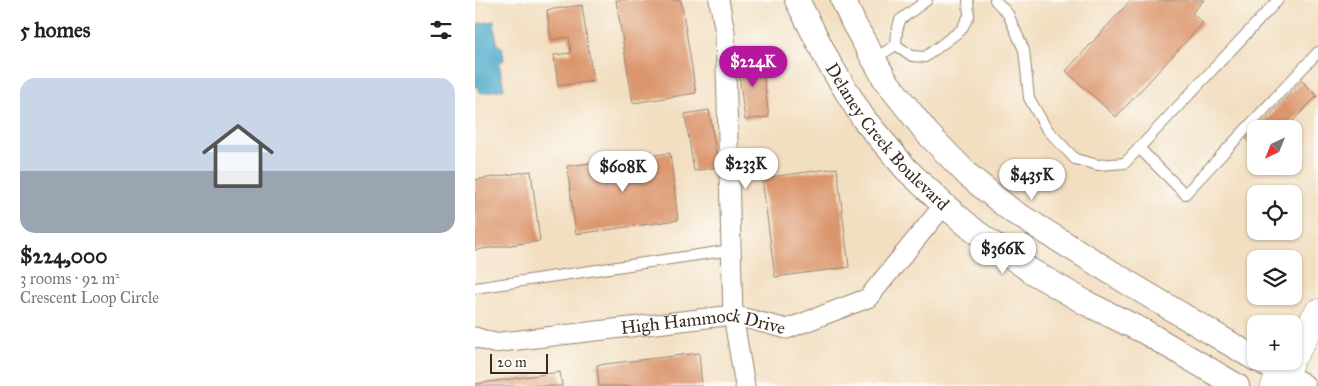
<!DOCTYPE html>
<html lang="en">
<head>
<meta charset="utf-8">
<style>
  :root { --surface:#fff; --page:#f2f2f2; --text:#222; --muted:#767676; --line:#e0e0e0; --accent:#b5179e }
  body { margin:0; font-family:"IM FELL Great Primer",serif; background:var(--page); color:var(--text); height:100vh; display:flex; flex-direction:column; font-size:19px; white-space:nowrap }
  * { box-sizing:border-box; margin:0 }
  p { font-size:16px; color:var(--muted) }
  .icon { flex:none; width:28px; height:28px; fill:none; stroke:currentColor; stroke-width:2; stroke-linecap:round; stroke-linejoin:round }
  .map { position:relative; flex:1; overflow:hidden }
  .drawer { display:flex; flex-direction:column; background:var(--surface); width:475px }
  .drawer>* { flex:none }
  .needle { width:32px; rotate:223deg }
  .controls { position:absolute; left:772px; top:120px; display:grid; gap:10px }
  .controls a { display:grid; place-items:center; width:55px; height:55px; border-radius:10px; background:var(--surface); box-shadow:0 1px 4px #0004; font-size:25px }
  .scale { position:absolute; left:15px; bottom:12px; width:58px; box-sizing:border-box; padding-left:5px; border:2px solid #3b2a1e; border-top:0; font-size:14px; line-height:18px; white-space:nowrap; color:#3b2a1e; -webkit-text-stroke:4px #fdfcf7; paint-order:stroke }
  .price { position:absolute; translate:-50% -42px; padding:0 11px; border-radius:18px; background:#fff; color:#222; font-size:16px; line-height:32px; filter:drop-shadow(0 1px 2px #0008) }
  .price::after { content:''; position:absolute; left:50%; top:30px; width:15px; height:11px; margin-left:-8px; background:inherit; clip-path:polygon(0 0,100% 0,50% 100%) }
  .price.selected { background:var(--accent); color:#fff }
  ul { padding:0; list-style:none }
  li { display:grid; align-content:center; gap:10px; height:265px; padding:0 20px }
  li+li { border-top:1px solid var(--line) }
  li span { display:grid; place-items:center; height:155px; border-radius:15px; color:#555 }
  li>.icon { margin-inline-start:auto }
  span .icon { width:90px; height:90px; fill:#fffc; stroke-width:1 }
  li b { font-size:21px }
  h2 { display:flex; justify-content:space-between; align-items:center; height:60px; padding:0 20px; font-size:21px }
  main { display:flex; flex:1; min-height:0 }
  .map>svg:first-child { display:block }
  .water { fill:#4ba8c9; stroke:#436974 }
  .building { fill:#db966d }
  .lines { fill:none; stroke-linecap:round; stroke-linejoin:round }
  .service-casing { stroke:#96846f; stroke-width:12 }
  .minor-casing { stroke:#96846f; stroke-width:21 }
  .tertiary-casing { stroke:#96846f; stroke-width:26 }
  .primary-casing { stroke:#96846f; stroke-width:29 }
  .service { stroke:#fff; stroke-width:10 }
  .minor { stroke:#fff; stroke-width:19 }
  .tertiary { stroke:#fff; stroke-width:24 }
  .primary { stroke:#fff; stroke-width:28 }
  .labels { text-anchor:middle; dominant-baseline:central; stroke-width:4; stroke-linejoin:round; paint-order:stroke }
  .street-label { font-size:18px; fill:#3b2a1e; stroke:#fdfcf7 }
</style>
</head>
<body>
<main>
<section class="drawer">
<h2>5 homes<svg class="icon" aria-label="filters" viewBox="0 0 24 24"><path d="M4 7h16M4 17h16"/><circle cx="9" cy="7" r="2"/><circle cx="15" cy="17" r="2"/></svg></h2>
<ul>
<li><span style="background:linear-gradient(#c9d6e8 60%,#9aa5b1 0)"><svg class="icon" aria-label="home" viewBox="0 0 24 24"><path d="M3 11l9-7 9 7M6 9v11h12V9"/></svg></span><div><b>$224,000</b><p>3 rooms · 92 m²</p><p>Crescent Loop Circle</p></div></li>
</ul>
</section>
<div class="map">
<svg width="843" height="386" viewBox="0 0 843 386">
  <rect width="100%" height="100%" fill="#fdfcf7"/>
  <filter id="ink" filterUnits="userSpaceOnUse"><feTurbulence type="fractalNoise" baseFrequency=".02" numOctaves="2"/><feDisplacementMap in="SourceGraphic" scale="10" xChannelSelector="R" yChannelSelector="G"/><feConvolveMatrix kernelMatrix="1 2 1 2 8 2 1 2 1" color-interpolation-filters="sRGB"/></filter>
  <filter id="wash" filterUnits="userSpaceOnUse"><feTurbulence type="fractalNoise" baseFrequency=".0096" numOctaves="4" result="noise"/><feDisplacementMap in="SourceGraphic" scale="20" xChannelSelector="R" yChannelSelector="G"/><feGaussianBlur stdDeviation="1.12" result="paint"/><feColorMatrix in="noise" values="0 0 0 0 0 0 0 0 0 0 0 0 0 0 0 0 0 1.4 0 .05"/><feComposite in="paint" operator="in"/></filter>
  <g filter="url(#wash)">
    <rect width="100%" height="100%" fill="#f2dec0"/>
    <path class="water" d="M19,21L22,45L27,47L29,60L24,63L29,89L6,93L0,85V24Z"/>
    <g id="blocks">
      <g class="building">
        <path d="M141,0H206L221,93L158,103Z"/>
        <path d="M656,0H729L717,13L728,23L641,117L591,71Z"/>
        <path d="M107,5L118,81L83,86L79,55L96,53L94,37L76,40L72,10Z"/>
        <path d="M286,57L294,117L270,120L262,60Z"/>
        <path d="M827,81L842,96L810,129H782Z"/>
        <path d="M234,110L243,167L219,171L210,114Z"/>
        <path d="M781,129V149L771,139Z"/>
        <path d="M195,153L203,220L101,234L92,166Z"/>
        <path d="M362,168L374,267L300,277L287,178Z"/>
        <path d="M56,171L65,241L0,250V180Z"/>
        <path d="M224,353L227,386H124L122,365Z"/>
        <path d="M85,372L87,386H0V384Z"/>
      </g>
    </g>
  </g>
  <g filter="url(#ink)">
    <use href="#blocks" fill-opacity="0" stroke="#96846f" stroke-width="1"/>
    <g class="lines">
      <defs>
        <g id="service">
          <path d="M520,0L533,14L549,50L554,98L571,128L600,159L623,165L650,163L803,0"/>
          <path d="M421,45L437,56L450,57L486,30L494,16L493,0"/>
          <path d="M421,45L422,31L425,20L452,0"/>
          <path d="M399,59L421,45"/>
          <path d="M664,148L710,194L843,52"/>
          <path d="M0,288L256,250"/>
        </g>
        <g id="minor">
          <path d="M244,0L250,32L258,315L270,386"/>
          <path id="s1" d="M0,337L18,343L258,315L312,329L393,298L469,205"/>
        </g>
        <g id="tertiary">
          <path id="s2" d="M322,0L354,63L388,118L431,169L469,205L501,232L556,271L613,304L670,332L762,386"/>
          <path d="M368,0L379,24L411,81L453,134L494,176L537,211L660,287L781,359"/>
          <path d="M791,364L828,386"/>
        </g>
        <g id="primary">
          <path d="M819,354L843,313"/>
          <path d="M800,386L815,361"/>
        </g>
      </defs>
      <use href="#service" class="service-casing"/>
      <use href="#minor" class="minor-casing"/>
      <use href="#tertiary" class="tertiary-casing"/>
      <use href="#primary" class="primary-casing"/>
      <use href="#service" class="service"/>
      <use href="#minor" class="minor"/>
      <use href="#tertiary" class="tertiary"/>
      <use href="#primary" class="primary"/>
    </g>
  </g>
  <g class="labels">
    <g class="street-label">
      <text stroke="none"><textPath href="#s2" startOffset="165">Delaney Creek Boulevard</textPath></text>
      <text stroke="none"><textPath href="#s1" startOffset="231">High Hammock Drive</textPath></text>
    </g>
  </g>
</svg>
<div class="controls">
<a><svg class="needle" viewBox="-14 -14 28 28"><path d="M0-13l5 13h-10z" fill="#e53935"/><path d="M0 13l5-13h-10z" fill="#767676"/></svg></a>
<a><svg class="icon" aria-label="locate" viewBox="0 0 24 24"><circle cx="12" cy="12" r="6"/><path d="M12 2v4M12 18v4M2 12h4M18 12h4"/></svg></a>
<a><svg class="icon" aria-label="layers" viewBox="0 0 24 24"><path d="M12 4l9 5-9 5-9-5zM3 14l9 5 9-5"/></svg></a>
<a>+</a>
</div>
<div class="scale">20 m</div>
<b class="price selected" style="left:278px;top:88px">$224K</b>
<b class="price" style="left:271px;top:190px">$233K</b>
<b class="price" style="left:148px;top:193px">$608K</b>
<b class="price" style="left:557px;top:201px">$435K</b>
<b class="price" style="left:528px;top:275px">$366K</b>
</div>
</main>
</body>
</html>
